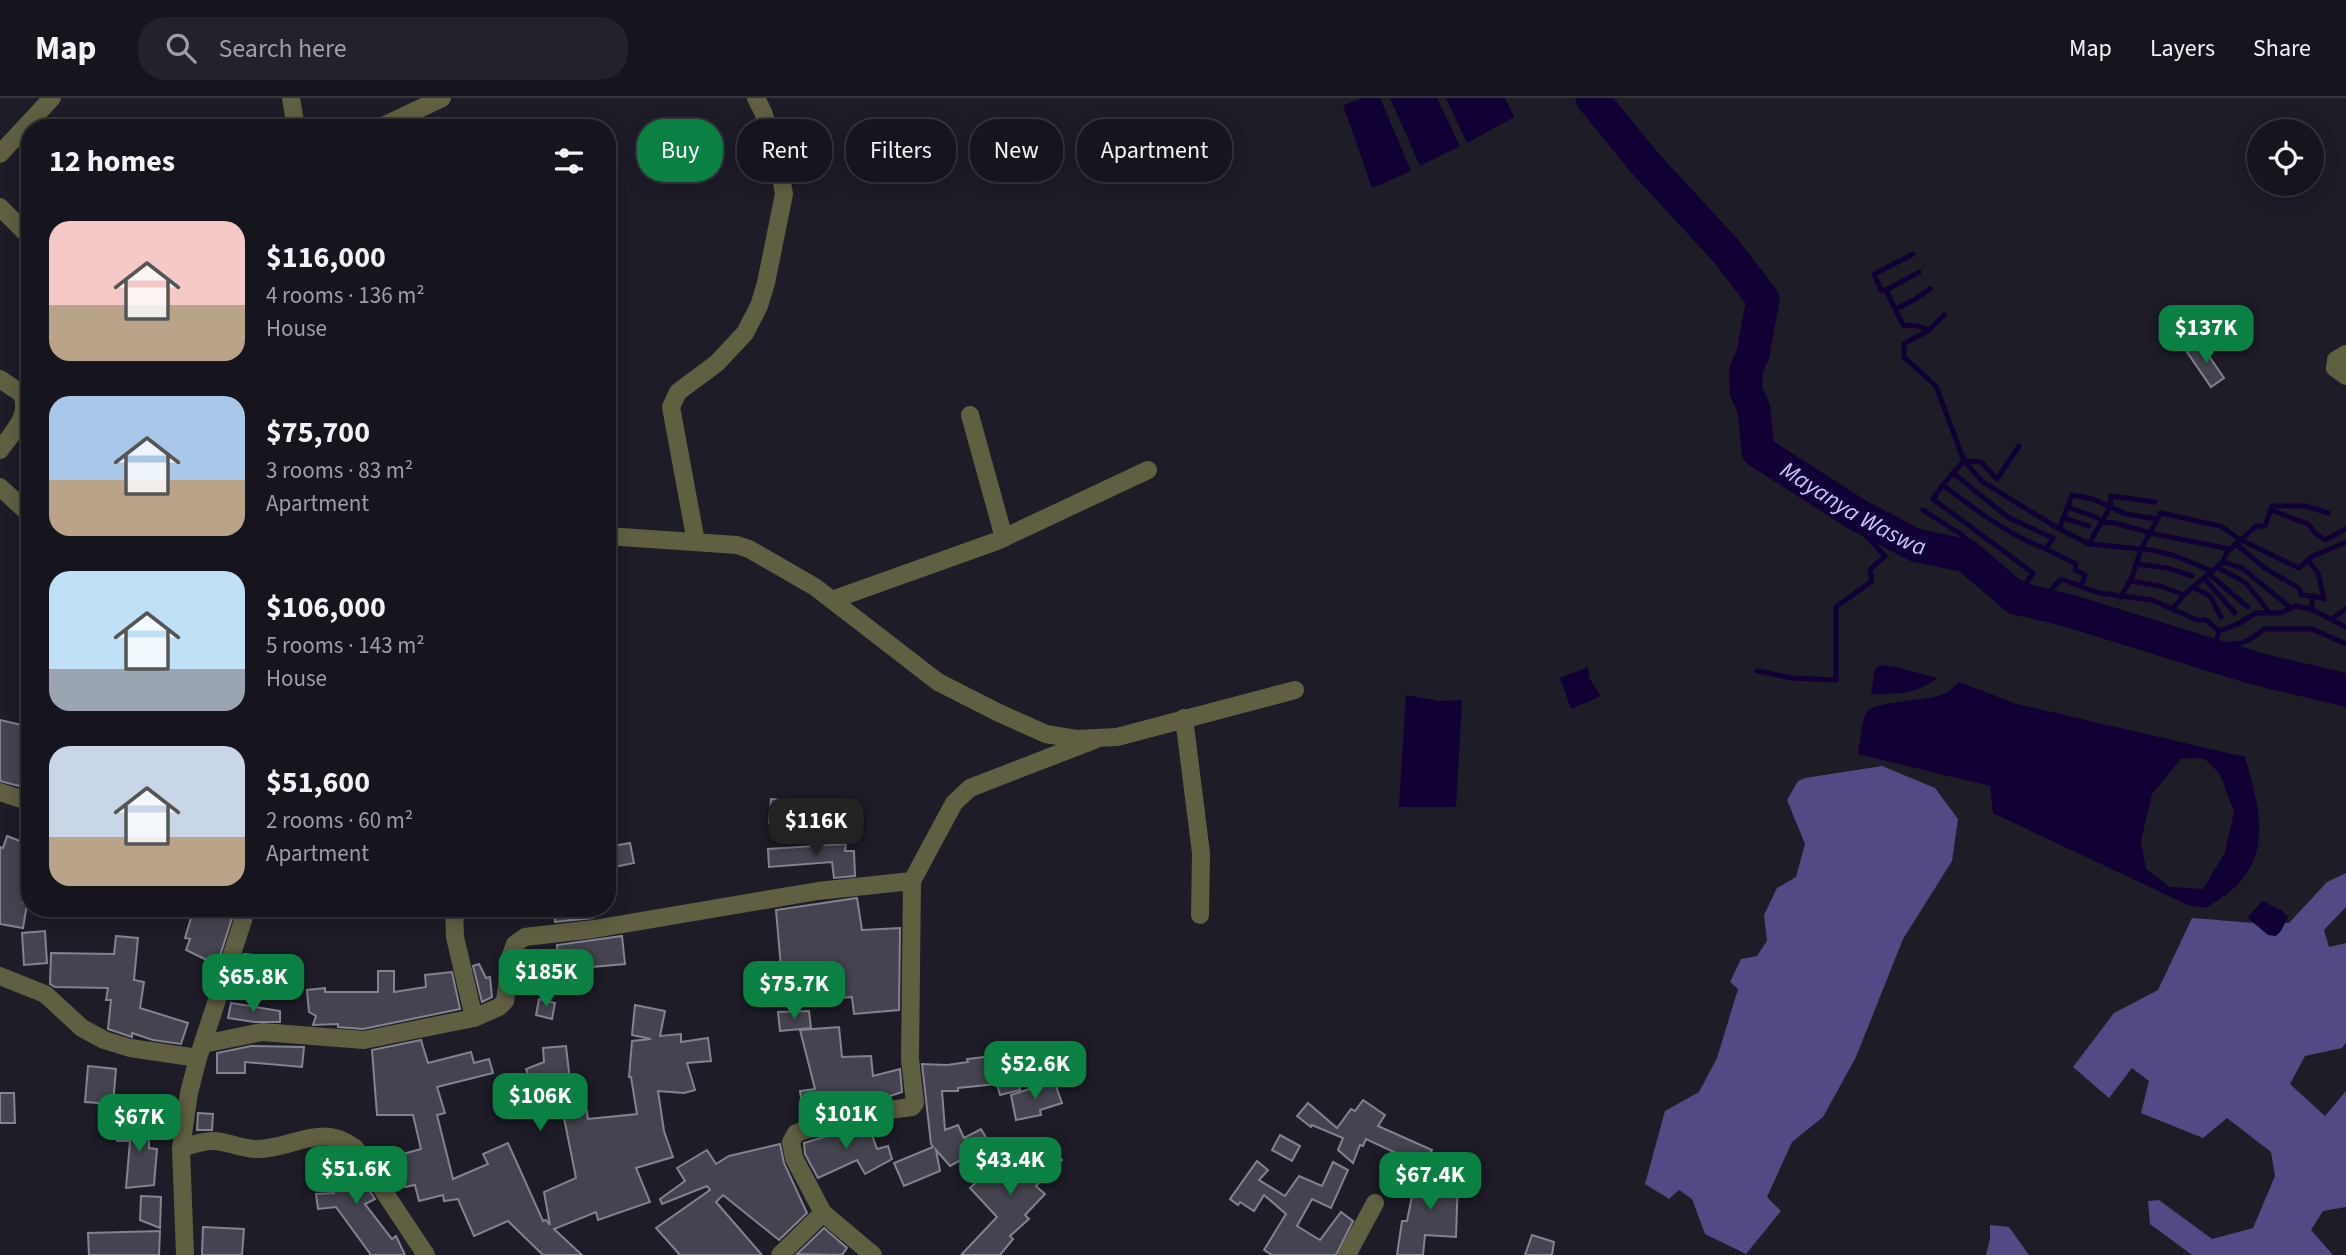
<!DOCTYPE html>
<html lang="en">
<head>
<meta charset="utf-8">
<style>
  :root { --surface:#16151d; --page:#23222a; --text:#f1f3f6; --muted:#9e9fa4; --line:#35343b; --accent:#0b8043 }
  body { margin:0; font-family:"Source Sans 3",sans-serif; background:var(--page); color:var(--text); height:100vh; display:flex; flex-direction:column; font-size:26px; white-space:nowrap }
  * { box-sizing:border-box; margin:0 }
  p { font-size:23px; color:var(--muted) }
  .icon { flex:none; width:38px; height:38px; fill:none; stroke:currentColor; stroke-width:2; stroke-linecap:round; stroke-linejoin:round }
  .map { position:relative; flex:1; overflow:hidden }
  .drawer { position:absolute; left:21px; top:21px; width:595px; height:798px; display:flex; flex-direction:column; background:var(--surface); border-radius:28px; box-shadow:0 4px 18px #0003,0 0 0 2px var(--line) }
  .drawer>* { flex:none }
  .banner { position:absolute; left:637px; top:21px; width:665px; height:63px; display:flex; gap:14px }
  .fabs { position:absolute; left:2247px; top:21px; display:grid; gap:14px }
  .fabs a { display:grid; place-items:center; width:77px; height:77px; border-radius:50%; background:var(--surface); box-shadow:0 4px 18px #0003,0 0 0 2px var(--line); font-size:35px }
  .price { position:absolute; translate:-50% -60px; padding:0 16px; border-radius:14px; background:var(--accent); color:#fff; font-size:23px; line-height:46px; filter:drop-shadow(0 2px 4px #0008) }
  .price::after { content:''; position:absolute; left:50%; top:42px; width:21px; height:16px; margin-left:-10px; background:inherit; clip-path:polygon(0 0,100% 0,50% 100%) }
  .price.selected { background:#222; color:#fff }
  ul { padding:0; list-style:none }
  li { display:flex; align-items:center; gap:21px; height:175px; padding:0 28px }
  li span { display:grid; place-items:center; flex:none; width:196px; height:140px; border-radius:21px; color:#555 }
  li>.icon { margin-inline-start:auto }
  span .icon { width:84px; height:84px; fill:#fffc; stroke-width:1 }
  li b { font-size:30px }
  h2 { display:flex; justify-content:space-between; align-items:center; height:84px; padding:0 28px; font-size:30px }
  .pill { padding:0 24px; border-radius:28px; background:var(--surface); box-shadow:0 4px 18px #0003,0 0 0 2px var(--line); font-size:24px; line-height:63px }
  .pill.selected { background:var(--accent); color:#fff }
  header { display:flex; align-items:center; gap:42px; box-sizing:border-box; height:98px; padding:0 35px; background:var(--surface); border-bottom:2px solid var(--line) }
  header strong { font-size:33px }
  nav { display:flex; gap:38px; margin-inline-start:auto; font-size:24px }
  .search { width:490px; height:63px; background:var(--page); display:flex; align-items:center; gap:18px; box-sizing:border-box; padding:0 24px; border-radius:28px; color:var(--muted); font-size:26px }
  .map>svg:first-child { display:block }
  .forest { fill:#524a85 }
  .water { fill:#100034; fill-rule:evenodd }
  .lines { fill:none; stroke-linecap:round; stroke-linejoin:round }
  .stream { stroke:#100034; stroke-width:5 }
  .river { stroke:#100034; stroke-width:33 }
  .building { fill:#44434f; stroke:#838290; stroke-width:2 }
  .minor { stroke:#615f42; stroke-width:18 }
  .labels { text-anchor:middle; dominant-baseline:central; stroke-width:5; stroke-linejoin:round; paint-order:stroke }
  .water-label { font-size:24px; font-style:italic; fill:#cac7fd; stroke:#14131e }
</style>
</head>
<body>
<header>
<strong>Map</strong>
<div class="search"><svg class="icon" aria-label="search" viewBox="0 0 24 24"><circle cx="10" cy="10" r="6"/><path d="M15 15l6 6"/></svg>Search here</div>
<nav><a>Map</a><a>Layers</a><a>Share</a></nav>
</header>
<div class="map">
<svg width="2346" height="1157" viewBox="0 0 2346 1157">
  <rect width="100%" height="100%" fill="#1d1c27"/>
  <g class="forest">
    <path d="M1882,668L1935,690L1958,721L1952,763L1903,841L1856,959L1823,1019L1792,1044L1767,1099L1781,1113L1746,1156L1705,1136L1692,1101L1679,1092L1669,1101L1645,1086L1665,1013L1699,994L1717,960L1738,891L1730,884L1741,861L1757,858L1767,843L1764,817L1777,790L1796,779L1805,746L1787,702L1798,683L1805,680Z"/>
    <path d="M2346,775V809L2324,832L2329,849L2346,845V945L2342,950L2305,958L2290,986L2325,1018L2346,993V1109L2323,1113L2311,1132L2333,1157H2192L2150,1126L2148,1103L2159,1102L2212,1141L2253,1130L2275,1078L2271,1054L2227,1020L2203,1040L2141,1015L2149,983L2132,970L2109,1000L2073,969L2114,915L2158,892L2192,820C2225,822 2256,827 2289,825L2327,784Z"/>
    <path d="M1990,1127L2009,1129L2029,1157H1986L1990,1141Z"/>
  </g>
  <g class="water">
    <path d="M1363,0H1380L1411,73L1372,90L1343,7Z"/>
    <path d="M1390,0H1437L1460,48L1420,68Z"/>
    <path d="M1446,0H1505L1514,19L1467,45Z"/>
    <path d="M1880,567L1896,569L1937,580C1918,596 1896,596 1871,596L1875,571Z"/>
    <path d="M1588,569L1589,580L1601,598L1571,611L1560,580Z"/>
    <path d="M1959,584L2017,606L2245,659C2258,706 2274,754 2233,791C2225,798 2215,804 2206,810L2188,807L1993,715L1990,688L1858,656C1861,644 1861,623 1867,614C1876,602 1928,604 1946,595C1950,592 1955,588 1959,584ZM2195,660L2205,661L2220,676L2234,714L2225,755L2203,791L2170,789L2146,771L2141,743L2152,696L2181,661Z"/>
    <path d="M1406,597L1439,603L1462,602L1456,709H1399Z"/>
    <path d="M2262,803L2281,812L2288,819L2281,833L2276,838L2268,837L2249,821L2248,819Z"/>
  </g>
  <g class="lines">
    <g class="stream">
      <path d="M1913,156L1874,176L1881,192H1886L1903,227L1917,228L1929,232"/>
      <path d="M1886,192L1919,174"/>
      <path d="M1896,211L1914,202L1930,191"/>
      <path d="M1944,217L1929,232L1904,246V259L1936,288L1964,363L1983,384L2059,431L2089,446L2151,452L2173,457L2212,473"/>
      <path d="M2019,348L1997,381L1981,364L1964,363L1953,375L2009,420L2053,440L2046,451L2076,466L2075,472L2085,477L2081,488"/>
      <path d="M1953,375L1943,387C1976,412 2007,436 2046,451"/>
      <path d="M1943,387L1933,401L2033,475L2025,487L2049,494L2061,481L2099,495L2152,502L2197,522H2206L2219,533"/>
      <path d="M2155,404L2111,398L2110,409L2126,416L2157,421"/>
      <path d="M2068,409L2098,420"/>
      <path d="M1923,412L1962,437L2005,476L2025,487"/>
      <path d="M2271,412L2308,426L2316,436L2325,442L2346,431"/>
      <path d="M2064,420L2089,428"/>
      <path d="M2101,424L2115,425L2150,435L2230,451"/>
      <path d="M2059,431L2072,397L2093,401L2110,409L2089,446"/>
      <path d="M2236,446L2266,471L2299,490L2301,497L2313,498"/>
      <path d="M2308,462L2318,475L2324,501L2313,498L2311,511"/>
      <path d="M2223,464L2242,470L2291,510"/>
      <path d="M2137,466L2167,470L2192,478"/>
      <path d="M2217,469L2246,485L2269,514"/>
      <path d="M2209,476L2248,509"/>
      <path d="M2204,480L2235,515"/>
      <path d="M2130,483L2160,488L2184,497"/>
      <path d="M2193,489L2210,498L2221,519"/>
      <path d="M2121,499L2132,479L2141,451L2161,415L2220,428L2241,442L2256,428H2265L2272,408H2306L2328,415"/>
      <path d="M2173,510L2184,497L2223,464L2227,454L2241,442L2299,470L2311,459L2346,444"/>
      <path d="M2331,521L2346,511"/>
      <path d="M2215,546C2239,547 2245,547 2264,531H2312L2346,546"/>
      <path d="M2212,558L2219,533L2238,526L2256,515H2280L2296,508L2311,511L2346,529"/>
      <path d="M1757,573L1792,580L1836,582V509L1872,483L1870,472L1885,458L1859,430L1856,416"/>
      <path d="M2300,590L2346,607"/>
    </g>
    <path class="river" id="s1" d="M1592,0L1644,64L1726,153L1763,201L1753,256L1746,272V293L1754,311L1758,353L1856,416L1915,447L1967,458L2016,500L2070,513L2257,571L2346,592"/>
  </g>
  <g class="building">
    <path d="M2200,245L2224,280L2211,289L2187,254Z"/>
    <path d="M0,622L30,629V687L20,685L19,688L0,683Z"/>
    <path d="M771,701L809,705L808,708L847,710L846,734L769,725Z"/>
    <path d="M7,738L30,747V788L23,805L27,806L23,830L0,826V749L3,750Z"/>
    <path d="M630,745L634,765L609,770L607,749Z"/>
    <path d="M846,746L845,753H854L855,778L834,780L832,764L769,769L768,751Z"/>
    <path d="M857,800L862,832L900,830L899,912L854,916L852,899L827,901L825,878L782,881L776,812Z"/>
    <path d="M194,810H223L234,814L217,867L186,852L190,841L185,840Z"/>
    <path d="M575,810H593V820L555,824V819L576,821Z"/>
    <path d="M45,833L47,865L24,867L22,835Z"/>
    <path d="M116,838L138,840L134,882L144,884L140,910L188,925L181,946L153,942L132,935V939L108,931L111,902H106L108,890L55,889L50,886L51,855L114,856Z"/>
    <path d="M622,838L625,866L580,870V873L559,875L557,847Z"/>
    <path d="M244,856L262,858L258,891L237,881Z"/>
    <path d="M479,866L486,880L490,879L492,899L482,904L473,868Z"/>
    <path d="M378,873H394V894L426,889L425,877L452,874L460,911L363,931L338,929V926L313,927L316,918L309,914L307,892L325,890V894H378Z"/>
    <path d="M539,901L555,905L552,921L536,917Z"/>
    <path d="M231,905L280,913V924H254L228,920Z"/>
    <path d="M635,907L665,913L660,938L681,936V944L708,940L711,963L687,965L695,992L684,995L658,993L664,1033L673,1059L636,1070L650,1104L598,1122L596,1114L554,1131L582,1157H543L508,1123L474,1138L458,1101L444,1103L443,1097L419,1103L415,1087L405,1089L404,1082H390L377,1063L421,1051L413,1017H377L372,952L421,942L428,965L471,954L474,965L489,961L493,975L437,989L445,1015L437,1017L453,1081L488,1066L483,1056L508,1045L543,1123L546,1122L550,1127L544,1094L576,1080L564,1020L575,1016L527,1014L525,1002L504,1006L500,993L532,986L526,971L544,964L543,950L566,948L571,992L583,991L588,1021L637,1016L631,979H629L632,943L651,941L632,937Z"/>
    <path d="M809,913L811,930L780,933L778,914Z"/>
    <path d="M839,929L842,959L871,958L873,978L900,971L902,994L881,1001L854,1005L804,1020L800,993L815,991L800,932Z"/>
    <path d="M251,948L304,949L302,969L245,964V975H217V955Z"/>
    <path d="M1012,951L1020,992L1000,997L997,986L958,990V993H942L945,1032L958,1027L964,1040L981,1031L990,1046L950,1068L936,1052L940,1073L904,1088L894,1065L933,1049L931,1046L922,966L947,967L968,964L967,961L992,958V954Z"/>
    <path d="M88,968L116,971L113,1006L85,1004Z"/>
    <path d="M1054,983L1062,1005L1040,1012L1041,1017L1016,1022L1011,997Z"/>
    <path d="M0,995H14L15,1025H0Z"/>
    <path d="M1363,1002L1385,1017L1378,1028L1432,1052L1424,1068L1366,1041L1363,1048L1360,1047L1353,1065L1338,1052L1343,1040L1312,1027L1311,1029L1297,1018L1308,1005L1337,1030L1351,1011L1355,1013Z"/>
    <path d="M198,1015L213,1016L212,1032H197Z"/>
    <path d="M117,1025H149V1050L157,1051L154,1087L126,1090L130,1043H117Z"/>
    <path d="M868,1026L877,1051L888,1048L892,1061L865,1076L857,1062L818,1080L805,1056L804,1045Z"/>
    <path d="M1280,1037L1300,1048L1292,1063L1272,1052Z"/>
    <path d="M780,1046L784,1065L807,1115L779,1142L723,1097L716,1104L762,1157H680L656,1130L710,1092L707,1088L662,1106L660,1101L685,1083L677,1070L707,1052L716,1066L729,1058Z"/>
    <path d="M1045,1046L1062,1062L1036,1088L1045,1096L1025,1117L1029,1121L1010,1138L1013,1141L1000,1157H961L997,1119L970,1090L1016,1048L1029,1062Z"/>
    <path d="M319,1050L337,1053L343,1072L353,1068L375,1101L365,1106L392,1141L396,1138L405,1157H371L336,1109L318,1111L316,1096L334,1095Z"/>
    <path d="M1257,1063L1268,1072L1259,1082L1285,1098L1299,1078L1322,1088L1333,1064L1348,1072L1331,1110L1312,1101L1297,1128L1320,1142L1341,1114L1353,1123L1336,1157H1272L1264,1152L1286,1116L1264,1097L1254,1113L1240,1104L1238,1107L1230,1101Z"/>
    <path d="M1417,1073L1458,1079L1456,1139L1425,1137L1423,1157H1397L1402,1123H1407Z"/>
    <path d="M141,1098L161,1099L160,1130L140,1122Z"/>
    <path d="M203,1129L244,1131L242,1157H202Z"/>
    <path d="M824,1130L847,1150L842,1157L797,1156Z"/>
    <path d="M160,1133L159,1157H89L88,1135Z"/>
    <path d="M1532,1137L1554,1144L1552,1157H1525Z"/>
  </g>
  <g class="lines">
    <g class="minor">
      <path d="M291,0L296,30"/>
      <path d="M379,30L442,0"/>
      <path d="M0,56L52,0"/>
      <path d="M0,109L30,139"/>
      <path d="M2346,256L2336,262L2335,270L2346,278"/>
      <path d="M0,281L22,296C31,318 12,335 0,352"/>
      <path d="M970,317L1004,440"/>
      <path d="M0,389L25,412"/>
      <path d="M607,438L737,447L749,451L815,489L938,584L999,615L1046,636L1076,641L1117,639L1295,592"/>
      <path d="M696,444L671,309L678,294L717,265L745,235L759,208L766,185L784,96L777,57L763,14L756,0"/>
      <path d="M832,502L997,443L1148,372"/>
      <path d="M1184,620L1201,755L1200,817"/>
      <path d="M0,694L30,704"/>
      <path d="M454,810L455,839L474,920"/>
      <path d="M0,878L45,896L82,930L104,942L130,950L198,960"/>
      <path d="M203,946L262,934L364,942L474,920L499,909L505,903L511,857L515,846L525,839L594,831L818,793L912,783L954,705L970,690L1094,642"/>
      <path d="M181,1050C191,1047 202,1043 213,1043C227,1043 241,1051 256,1051C292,1052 320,1023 355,1050L426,1157"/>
      <path d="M185,1157L181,1050L189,995L198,960L247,810"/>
      <path d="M780,1157L823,1115"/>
      <path d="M873,1157L823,1115L794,1060L791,1044L796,1035L857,1016L912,1009L915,1005L910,961L912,783"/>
      <path d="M1347,1157L1375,1105"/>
    </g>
  </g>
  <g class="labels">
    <g class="water-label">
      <text stroke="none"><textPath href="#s1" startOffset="532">Mayanya Waswa</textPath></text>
    </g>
  </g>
</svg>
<div class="fabs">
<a><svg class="icon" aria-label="locate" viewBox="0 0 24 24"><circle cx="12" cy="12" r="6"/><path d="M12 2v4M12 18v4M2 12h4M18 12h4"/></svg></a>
</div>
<b class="price" style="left:2206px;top:267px">$137K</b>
<b class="price selected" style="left:816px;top:760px">$116K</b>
<b class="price" style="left:546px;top:911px">$185K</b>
<b class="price" style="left:253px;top:916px">$65.8K</b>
<b class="price" style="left:794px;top:923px">$75.7K</b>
<b class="price" style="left:1035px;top:1003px">$52.6K</b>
<b class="price" style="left:540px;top:1035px">$106K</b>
<b class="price" style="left:846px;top:1053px">$101K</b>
<b class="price" style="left:139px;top:1056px">$67K</b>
<b class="price" style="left:1010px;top:1099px">$43.4K</b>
<b class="price" style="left:356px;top:1108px">$51.6K</b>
<b class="price" style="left:1430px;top:1114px">$67.4K</b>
<div class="banner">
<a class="pill selected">Buy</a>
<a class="pill">Rent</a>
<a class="pill">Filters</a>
<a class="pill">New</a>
<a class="pill">Apartment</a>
</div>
<section class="drawer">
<h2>12 homes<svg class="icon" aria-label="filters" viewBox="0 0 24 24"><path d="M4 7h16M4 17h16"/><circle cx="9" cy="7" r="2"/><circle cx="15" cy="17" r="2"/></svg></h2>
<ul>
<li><span style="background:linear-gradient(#f6c9c9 60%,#b9a48a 0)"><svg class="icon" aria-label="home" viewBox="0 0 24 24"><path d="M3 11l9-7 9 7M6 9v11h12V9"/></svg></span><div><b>$116,000</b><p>4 rooms · 136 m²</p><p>House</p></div></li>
<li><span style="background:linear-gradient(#a9c7e8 60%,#b9a48a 0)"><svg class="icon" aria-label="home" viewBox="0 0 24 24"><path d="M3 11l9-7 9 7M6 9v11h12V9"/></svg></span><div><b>$75,700</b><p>3 rooms · 83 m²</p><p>Apartment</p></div></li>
<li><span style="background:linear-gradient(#bfe0f5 70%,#9aa5b1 0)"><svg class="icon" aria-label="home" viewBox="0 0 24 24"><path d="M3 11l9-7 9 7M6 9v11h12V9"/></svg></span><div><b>$106,000</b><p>5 rooms · 143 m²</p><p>House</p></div></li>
<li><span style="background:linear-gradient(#c9d6e8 65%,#b9a48a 0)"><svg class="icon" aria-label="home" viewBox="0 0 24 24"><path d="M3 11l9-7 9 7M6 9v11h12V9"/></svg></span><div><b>$51,600</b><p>2 rooms · 60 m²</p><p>Apartment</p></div></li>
</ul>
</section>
</div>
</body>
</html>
